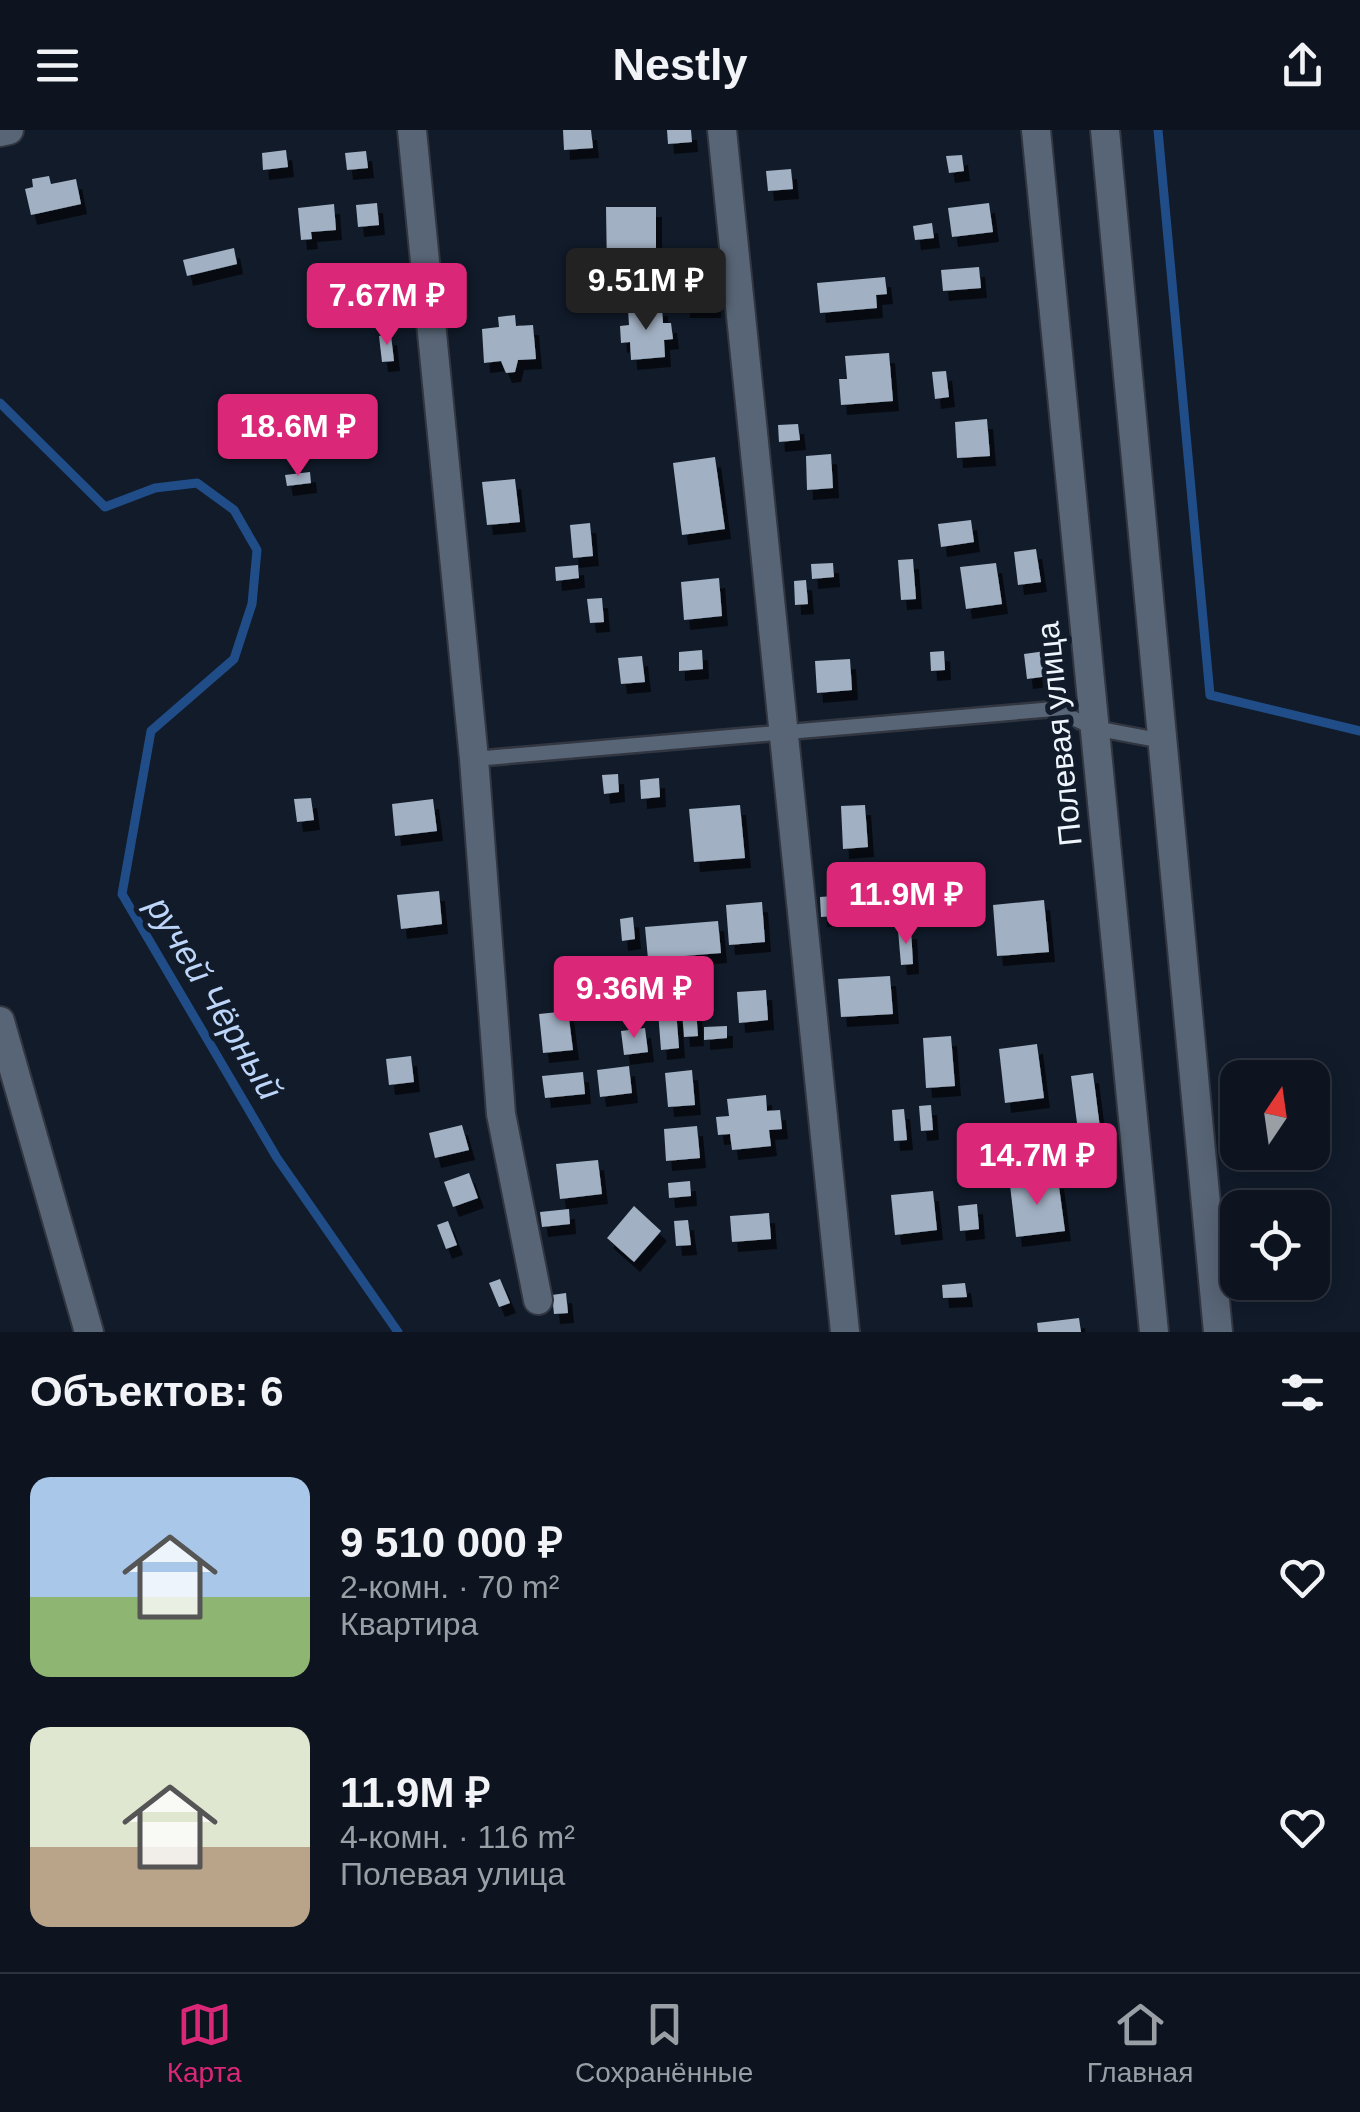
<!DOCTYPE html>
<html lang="ru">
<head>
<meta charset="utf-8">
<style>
  :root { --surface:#0d1420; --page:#1b212d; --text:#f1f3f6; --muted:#9a9ea5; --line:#2d333e; --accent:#db2777 }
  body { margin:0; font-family:Arial,sans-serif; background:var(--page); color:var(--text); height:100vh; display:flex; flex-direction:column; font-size:38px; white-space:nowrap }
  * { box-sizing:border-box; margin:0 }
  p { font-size:32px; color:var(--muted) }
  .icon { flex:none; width:55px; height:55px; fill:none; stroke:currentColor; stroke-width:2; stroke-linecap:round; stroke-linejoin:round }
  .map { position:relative; height:1202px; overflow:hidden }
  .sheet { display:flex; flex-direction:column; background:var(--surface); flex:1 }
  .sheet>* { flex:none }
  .needle { width:65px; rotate:13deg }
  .buttons { position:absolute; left:1220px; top:930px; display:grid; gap:20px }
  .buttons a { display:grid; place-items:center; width:110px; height:110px; border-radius:20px; background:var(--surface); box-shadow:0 5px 25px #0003,0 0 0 2px var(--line); font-size:50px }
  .price { position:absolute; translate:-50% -85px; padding:0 22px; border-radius:10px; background:var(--accent); color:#fff; font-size:32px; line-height:65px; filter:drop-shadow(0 2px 5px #0008) }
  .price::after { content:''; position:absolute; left:50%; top:60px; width:30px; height:22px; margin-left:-15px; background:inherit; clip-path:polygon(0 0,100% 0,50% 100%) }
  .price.on { background:#222; color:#fff }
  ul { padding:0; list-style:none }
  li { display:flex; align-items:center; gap:30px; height:250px; padding:0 30px }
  li span { display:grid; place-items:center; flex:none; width:280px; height:200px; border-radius:20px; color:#555 }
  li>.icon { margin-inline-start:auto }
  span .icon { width:120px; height:120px; fill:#fffc; stroke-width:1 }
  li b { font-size:42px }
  h2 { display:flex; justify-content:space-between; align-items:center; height:120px; padding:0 30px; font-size:42px }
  header { display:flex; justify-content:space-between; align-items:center; height:130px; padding:0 30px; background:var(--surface); font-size:45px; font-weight:700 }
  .dock { display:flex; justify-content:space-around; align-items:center; height:140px; border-top:2px solid var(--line); background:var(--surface); font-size:28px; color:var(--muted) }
  .dock a { display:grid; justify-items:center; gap:5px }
  .dock .on { color:var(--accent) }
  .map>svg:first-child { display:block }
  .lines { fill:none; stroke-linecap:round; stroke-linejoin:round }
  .stream { stroke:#204d87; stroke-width:9 }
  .building { fill:#a1b0c3; filter:url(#shadow) }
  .lane-casing { stroke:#313641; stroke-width:19 }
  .street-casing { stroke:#313641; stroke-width:32 }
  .lane { stroke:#586576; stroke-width:14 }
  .street { stroke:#586576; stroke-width:28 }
  .labels { text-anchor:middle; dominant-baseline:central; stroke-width:10; stroke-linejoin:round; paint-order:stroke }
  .street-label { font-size:32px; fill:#eff5fd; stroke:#111b2a }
  .water-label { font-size:35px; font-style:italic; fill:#bcd5f8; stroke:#111b2a }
</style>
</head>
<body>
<header><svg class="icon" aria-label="menu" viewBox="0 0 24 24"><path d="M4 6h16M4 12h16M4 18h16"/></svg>Nestly<svg class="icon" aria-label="share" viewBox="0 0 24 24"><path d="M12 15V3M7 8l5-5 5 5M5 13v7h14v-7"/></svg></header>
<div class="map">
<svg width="1360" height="1202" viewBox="0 0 1360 1202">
  <defs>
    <filter id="shadow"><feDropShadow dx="6" dy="10" stdDeviation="0" flood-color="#0009"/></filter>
  </defs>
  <rect width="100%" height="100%" fill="#111b2a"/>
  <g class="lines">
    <g class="stream">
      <path d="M1158,0L1210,565L1360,601"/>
      <path d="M0,273L105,377L155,358L197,353L234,380L257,420L252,474L234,529L151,601L122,764L277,1028L398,1202"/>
    </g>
  </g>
  <g class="building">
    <path d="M563,0H591L593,18L564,20Z"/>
    <path d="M667,0H691L692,12L668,14Z"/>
    <path d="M286,20L288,37L263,40L262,23Z"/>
    <path d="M366,21L368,38L347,40L345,23Z"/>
    <path d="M962,25L964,41L949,43L946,26Z"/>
    <path d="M791,39L793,59L768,61L766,41Z"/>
    <path d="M49,46L51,54L76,49L81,74L31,85L25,59L33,57L32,49Z"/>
    <path d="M377,73L379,95L358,97L356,75Z"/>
    <path d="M989,73L993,102L952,107L948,78Z"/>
    <path d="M334,74L336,100L311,102L312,109L301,110L298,78Z"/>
    <path d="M606,77H656V139L607,140Z"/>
    <path d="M932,93L934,108L915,110L913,96Z"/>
    <path d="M234,118L237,134L187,146L183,130Z"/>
    <path d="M979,137L981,158L943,161L941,140Z"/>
    <path d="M885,147L887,164L876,165L877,178L820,183L817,153Z"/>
    <path d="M683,156H715V178H684Z"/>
    <path d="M662,176L663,193H671L673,209L664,210L665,227L631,230L630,212L621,213L620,196L629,195L628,179Z"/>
    <path d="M515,185L516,196L533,195L536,229L518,230L515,242L506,243L501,231L484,233L482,199L499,197L498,187Z"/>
    <path d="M391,205L394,231L382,232L379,206Z"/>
    <path d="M889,223L893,271L841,275L839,249H847L845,226Z"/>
    <path d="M946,241L949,267L935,269L932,242Z"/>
    <path d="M987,289L990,326L957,328L955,292Z"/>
    <path d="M798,294L800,310L779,312L778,295Z"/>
    <path d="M831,324L833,358L807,360L806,326Z"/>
    <path d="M715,327L725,399L682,405L673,333Z"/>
    <path d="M310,342L311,353L287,356L285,345Z"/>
    <path d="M515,349L520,392L487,395L482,352Z"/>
    <path d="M971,390L974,412L941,417L938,394Z"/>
    <path d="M590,393L593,426L573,428L570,395Z"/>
    <path d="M1036,419L1041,452L1018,455L1014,422Z"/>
    <path d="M913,429L916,469L901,470L898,430Z"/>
    <path d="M833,433L834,447L812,449L811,434Z"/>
    <path d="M996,433L1002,474L966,479L960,437Z"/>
    <path d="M578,435L579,448L556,451L555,437Z"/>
    <path d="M719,448L722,486L684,490L681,452Z"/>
    <path d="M806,450L808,474L795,475L794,451Z"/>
    <path d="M602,468L604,492L590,493L587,469Z"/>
    <path d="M702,520L703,539L679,541V522Z"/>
    <path d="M1053,520L1056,545L1027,549L1024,524Z"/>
    <path d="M944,521L945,540L931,541L930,522Z"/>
    <path d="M642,526L645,552L621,554L618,528Z"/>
    <path d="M850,529L852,560L817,563L815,531Z"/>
    <path d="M618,644L619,662L604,664L602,645Z"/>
    <path d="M659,648L660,667L641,669L640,650Z"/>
    <path d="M311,668L314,690L297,692L294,669Z"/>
    <path d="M433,669L437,701L395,706L392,674Z"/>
    <path d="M740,675L745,728L694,732L689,679Z"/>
    <path d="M865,675L868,717L843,719L841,676Z"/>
    <path d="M439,761L442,794L401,799L397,765Z"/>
    <path d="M846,765L847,785L821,787L820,767Z"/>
    <path d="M1044,770L1049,822L997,826L993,775Z"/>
    <path d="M762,772L765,812L729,815L726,775Z"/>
    <path d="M633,787L635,809L622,811L620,789Z"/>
    <path d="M718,791L721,823L648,829L645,797Z"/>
    <path d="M911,799L913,834L901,835L898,800Z"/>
    <path d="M599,839L602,864L590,865L588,840Z"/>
    <path d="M890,846L893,884L841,887L838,849Z"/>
    <path d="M766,860L768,890L739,893L737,862Z"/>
    <path d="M676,880L679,918L661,920L658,881Z"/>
    <path d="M696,880L698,906L684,907L682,881Z"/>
    <path d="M568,881L573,920L543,923L539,884Z"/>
    <path d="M727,896V908L704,910V897Z"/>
    <path d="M645,898L648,922L624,925L621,901Z"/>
    <path d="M951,906L955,956L926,958L923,908Z"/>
    <path d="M1037,914L1044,968L1005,973L999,919Z"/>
    <path d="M411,926L414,952L389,955L386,929Z"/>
    <path d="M629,936L632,963L600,967L597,940Z"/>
    <path d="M692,940L695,975L668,977L665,943Z"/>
    <path d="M583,942L585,964L545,968L542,946Z"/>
    <path d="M1093,943L1100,998L1078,1001L1071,946Z"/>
    <path d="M766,965L767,981L780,980L782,999L769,1000L771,1016L732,1020L730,1004L718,1005L716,987L729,986L727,969Z"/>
    <path d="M931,975L933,1000L921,1001L919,976Z"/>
    <path d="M904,979L907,1010L894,1011L892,980Z"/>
    <path d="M462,995L469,1020L435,1028L429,1003Z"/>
    <path d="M697,996L700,1028L666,1031L664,999Z"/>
    <path d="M598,1030L602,1064L560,1069L556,1034Z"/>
    <path d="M469,1043L478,1068L453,1077L444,1052Z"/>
    <path d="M1058,1049L1065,1101L1016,1107L1010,1055Z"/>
    <path d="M690,1051L691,1066L669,1068L668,1053Z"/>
    <path d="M933,1061L937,1100L895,1105L891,1065Z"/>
    <path d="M977,1074L979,1099L960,1101L958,1076Z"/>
    <path d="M634,1076L661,1101L634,1132L607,1108Z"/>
    <path d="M569,1079L570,1094L542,1097L540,1082Z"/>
    <path d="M769,1083L771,1109L732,1112L730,1086Z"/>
    <path d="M688,1090L691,1115L676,1116L674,1091Z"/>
    <path d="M448,1091L457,1115L446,1119L437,1095Z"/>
    <path d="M500,1149L510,1173L499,1177L489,1153Z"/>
    <path d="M965,1153L967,1167L943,1168L942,1155Z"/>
    <path d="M566,1163L568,1183L554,1184L552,1165Z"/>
    <path d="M1079,1188L1081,1202H1038L1037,1193Z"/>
  </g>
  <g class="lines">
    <defs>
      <path id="lane" d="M474,629L1054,579L1094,598L1163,611"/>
      <g id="street">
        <path d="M412,0L474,629L501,984L538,1170"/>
        <path d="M722,0L845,1202"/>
        <path d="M1036,0L1154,1202"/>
        <path d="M1105,0L1218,1202"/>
        <path d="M0,2L9,0"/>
        <path d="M0,891L89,1202"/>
      </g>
    </defs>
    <use href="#lane" class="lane-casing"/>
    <use href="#street" class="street-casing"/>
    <use href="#lane" class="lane"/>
    <use href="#street" class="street"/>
  </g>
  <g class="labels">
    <g class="street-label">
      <text transform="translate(1059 604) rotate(-96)">Полевая улица</text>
    </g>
    <g class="water-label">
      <text transform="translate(215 868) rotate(59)">ручей Чёрный</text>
    </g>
  </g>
</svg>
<div class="buttons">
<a><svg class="needle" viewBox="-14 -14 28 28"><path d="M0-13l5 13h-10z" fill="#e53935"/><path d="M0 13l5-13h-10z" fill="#9a9ea5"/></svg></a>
<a><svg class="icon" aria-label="locate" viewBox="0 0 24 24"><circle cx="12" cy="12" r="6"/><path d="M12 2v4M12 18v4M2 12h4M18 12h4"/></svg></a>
</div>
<b class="price on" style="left:646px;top:203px">9.51M ₽</b>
<b class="price" style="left:387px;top:218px">7.67M ₽</b>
<b class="price" style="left:298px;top:349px">18.6M ₽</b>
<b class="price" style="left:906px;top:817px">11.9M ₽</b>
<b class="price" style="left:634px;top:911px">9.36M ₽</b>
<b class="price" style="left:1037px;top:1078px">14.7M ₽</b>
</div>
<section class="sheet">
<h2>Объектов: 6<svg class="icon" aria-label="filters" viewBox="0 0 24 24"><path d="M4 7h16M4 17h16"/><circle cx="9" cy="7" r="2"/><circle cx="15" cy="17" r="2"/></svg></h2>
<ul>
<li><span style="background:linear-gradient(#a9c7e8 60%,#8fb573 0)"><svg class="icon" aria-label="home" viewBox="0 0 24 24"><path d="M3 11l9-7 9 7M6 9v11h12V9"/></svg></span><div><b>9 510 000 ₽</b><p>2-комн. · 70 m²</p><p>Квартира</p></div><svg class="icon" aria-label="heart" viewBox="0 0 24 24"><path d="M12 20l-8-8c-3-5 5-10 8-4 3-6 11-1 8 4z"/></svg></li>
<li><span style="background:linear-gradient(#dfe7d0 60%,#b9a48a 0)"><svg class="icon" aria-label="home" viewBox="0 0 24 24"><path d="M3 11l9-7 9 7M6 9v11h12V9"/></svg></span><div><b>11.9M ₽</b><p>4-комн. · 116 m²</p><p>Полевая улица</p></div><svg class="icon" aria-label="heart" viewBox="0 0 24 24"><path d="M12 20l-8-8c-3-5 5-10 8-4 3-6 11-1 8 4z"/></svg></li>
</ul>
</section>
<nav class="dock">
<a class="on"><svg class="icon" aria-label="map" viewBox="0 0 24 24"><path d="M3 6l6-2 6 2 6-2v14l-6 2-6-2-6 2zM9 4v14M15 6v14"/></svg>Карта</a>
<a><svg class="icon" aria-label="saved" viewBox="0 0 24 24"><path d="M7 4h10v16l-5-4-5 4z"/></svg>Сохранённые</a>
<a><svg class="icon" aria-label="home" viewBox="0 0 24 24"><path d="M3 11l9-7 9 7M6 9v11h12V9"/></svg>Главная</a>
</nav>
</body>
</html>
